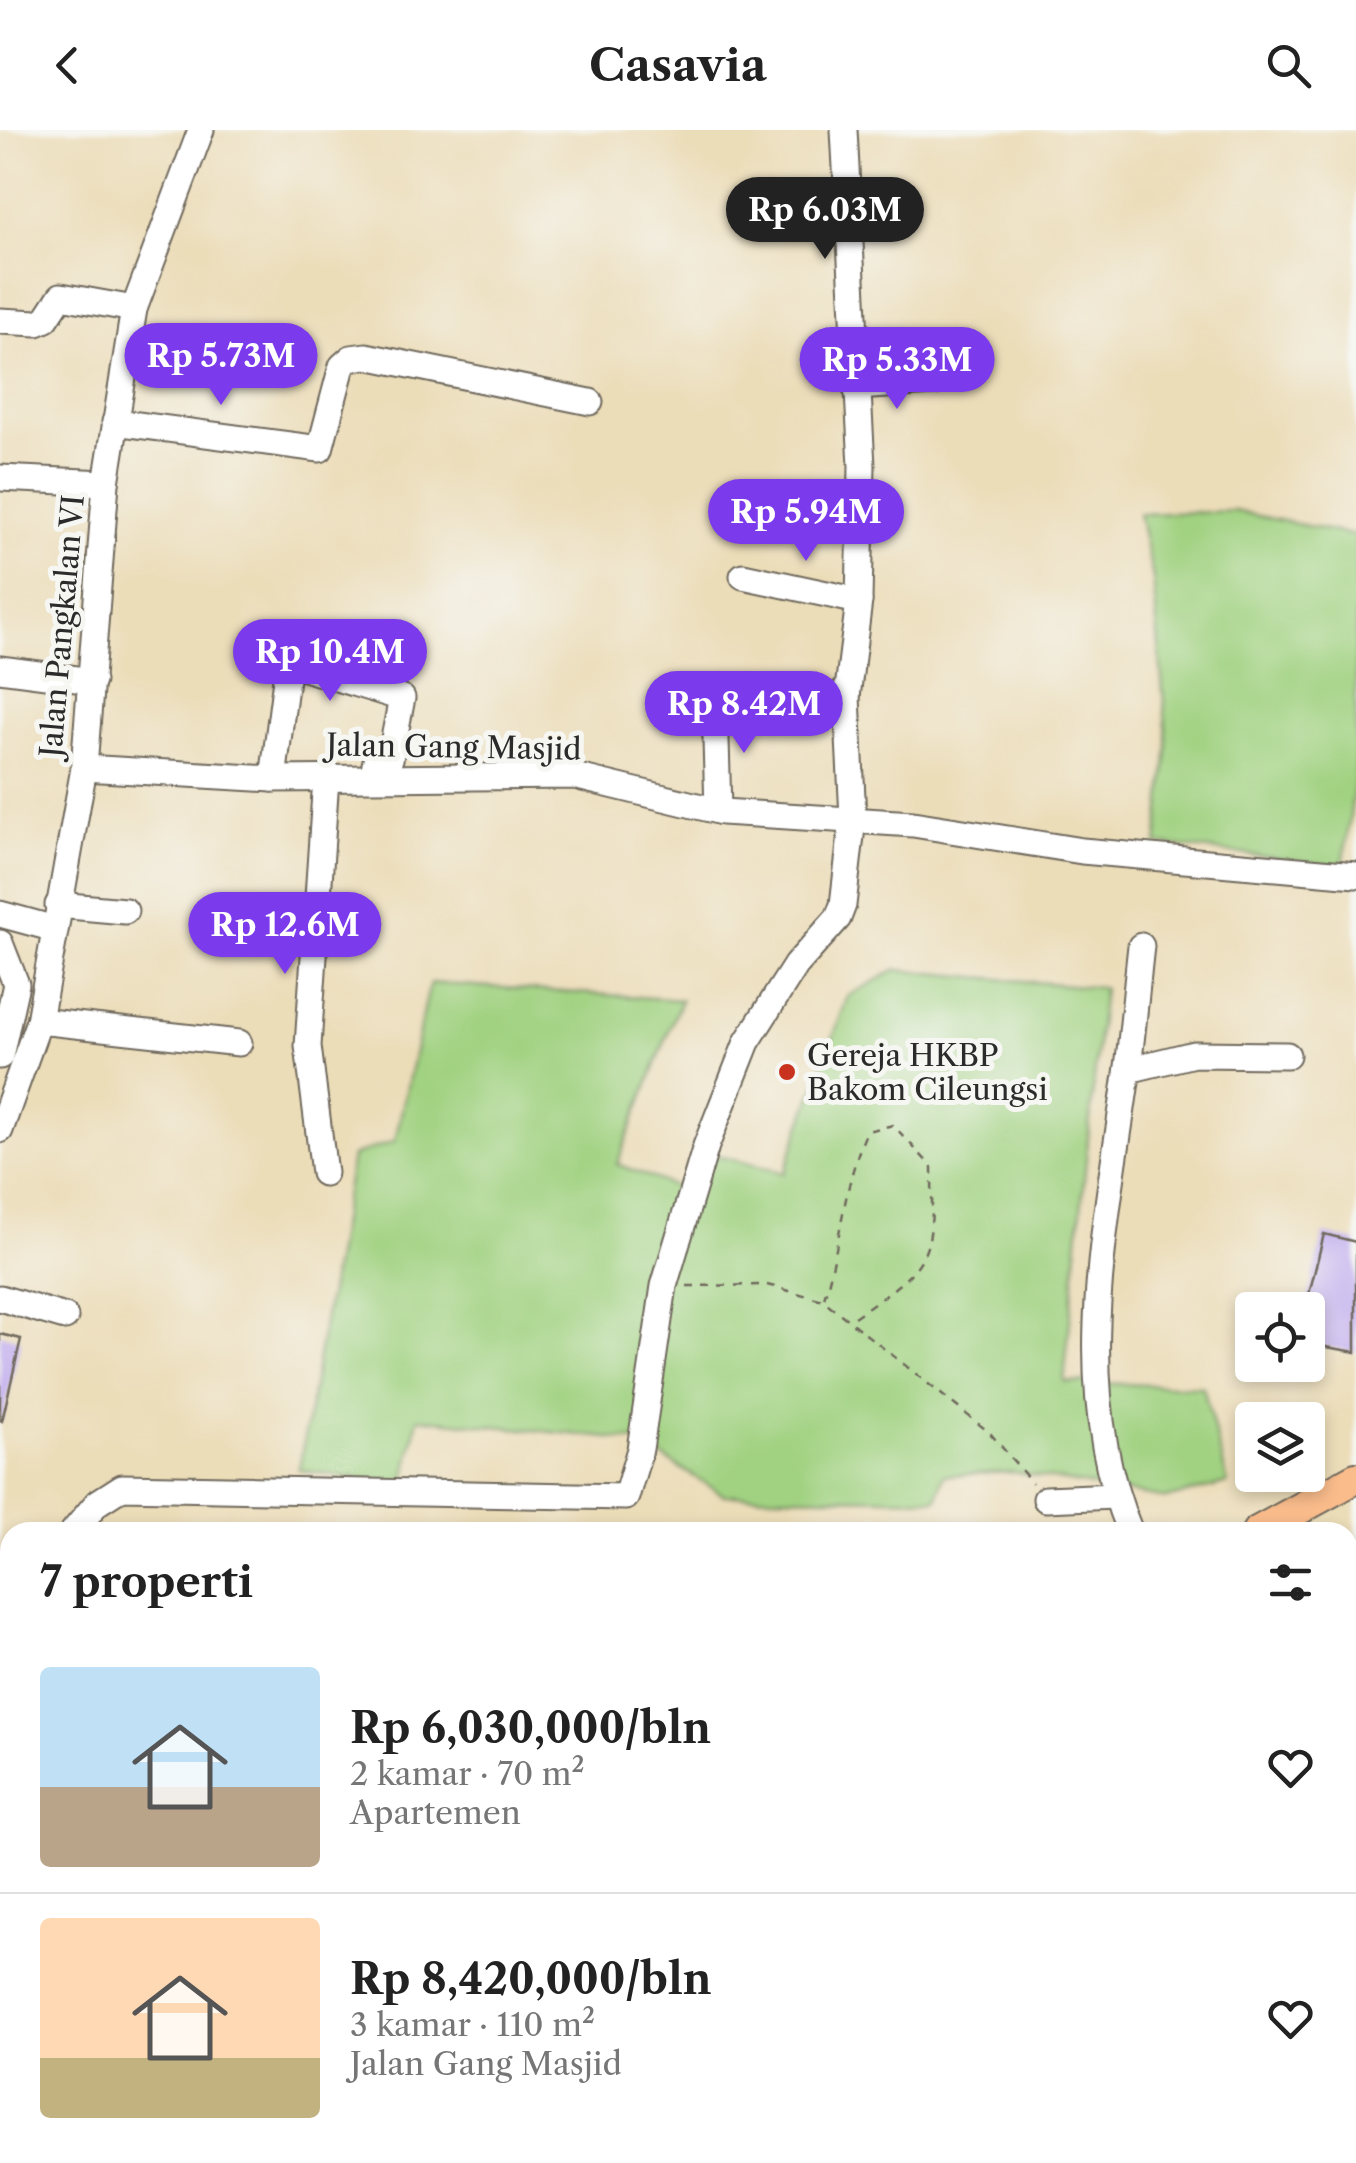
<!DOCTYPE html>
<html lang="id">
<head>
<meta charset="utf-8">
<style>
  :root { --surface:#fff; --page:#f6f6f6; --text:#222; --muted:#767676; --line:#e0e0e0; --accent:#7c3aed }
  body { margin:0; font-family:"Libre Caslon Text",serif; background:var(--page); color:var(--text); height:100vh; display:flex; flex-direction:column; font-size:38px; white-space:nowrap }
  * { box-sizing:border-box; margin:0 }
  p { font-size:32px; color:var(--muted) }
  .icon { flex:none; width:55px; height:55px; fill:none; stroke:currentColor; stroke-width:2; stroke-linecap:round; stroke-linejoin:round }
  .map { position:relative; flex:1; overflow:hidden }
  .details { position:absolute; left:0px; top:1392px; width:1358px; height:642px; display:flex; flex-direction:column; background:var(--surface); border-radius:30px 30px 0 0; box-shadow:0 5px 15px #0003 }
  .details>* { flex:none }
  .buttons { position:absolute; left:1235px; top:1162px; display:grid; gap:20px }
  .buttons a { display:grid; place-items:center; width:90px; height:90px; border-radius:10px; background:var(--surface); box-shadow:0 5px 15px #0003; font-size:50px }
  .price { position:absolute; translate:-50% -85px; padding:0 22px; border-radius:35px; background:var(--accent); color:#fff; font-size:32px; line-height:65px; filter:drop-shadow(0 2px 5px #0008) }
  .price::after { content:''; position:absolute; left:50%; top:60px; width:30px; height:22px; margin-left:-15px; background:inherit; clip-path:polygon(0 0,100% 0,50% 100%) }
  .price.current { background:#222; color:#fff }
  ul { padding:0; list-style:none }
  li { display:flex; align-items:center; gap:30px; height:250px; padding:0 40px }
  li+li { border-top:2px solid var(--line) }
  li span { display:grid; place-items:center; flex:none; width:280px; height:200px; border-radius:10px; color:#555 }
  li>.icon { margin-inline-start:auto }
  span .icon { width:120px; height:120px; fill:#fffc; stroke-width:1 }
  li b { font-size:42px }
  h2 { display:flex; justify-content:space-between; align-items:center; height:120px; padding:0 40px; font-size:42px }
  header { display:flex; justify-content:space-between; align-items:center; height:130px; padding:0 40px; background:var(--surface); font-size:45px; font-weight:700 }
  .map>svg:first-child { display:block }
  .green { fill:#a1d281; stroke:#667e56; stroke-width:2.5 }
  .building { fill:#bba5ee }
  .lines { fill:none; stroke-linecap:round; stroke-linejoin:round }
  .minor-casing { stroke:#6f695d; stroke-width:29 }
  .major-casing { stroke:#6f695d; stroke-width:34 }
  .path { stroke:#6f695d; stroke-width:2.5; stroke-dasharray:8 8; stroke-linecap:butt }
  .minor { stroke:#fff; stroke-width:25 }
  .major { stroke:#fabc8b; stroke-width:30 }
  .poi-dot { fill:#c8321e; stroke:#f6f6f2; stroke-width:4 }
  .labels { text-anchor:middle; dominant-baseline:central; stroke-width:10; stroke-linejoin:round; paint-order:stroke }
  .street-label { font-size:30px; fill:#2b2b2b; stroke:#f6f6f2 }
  .poi-label { font-size:30px; fill:#2b2b2b; stroke:#f6f6f2; text-anchor:start }
</style>
</head>
<body>
<header><svg class="icon" aria-label="back" viewBox="0 0 24 24"><path d="M15 5l-7 7 7 7"/></svg>Casavia<svg class="icon" aria-label="search" viewBox="0 0 24 24"><circle cx="10" cy="10" r="6"/><path d="M15 15l6 6"/></svg></header>
<div class="map">
<svg width="1356" height="2033" viewBox="0 0 1356 2033">
  <rect width="100%" height="100%" fill="#f6f6f2"/>
  <filter id="ink" filterUnits="userSpaceOnUse"><feTurbulence type="fractalNoise" baseFrequency=".01" numOctaves="2"/><feDisplacementMap in="SourceGraphic" scale="20" xChannelSelector="R" yChannelSelector="G"/><feConvolveMatrix kernelMatrix="1 2 1 2 8 2 1 2 1" color-interpolation-filters="sRGB"/></filter>
  <filter id="wash" filterUnits="userSpaceOnUse"><feTurbulence type="fractalNoise" baseFrequency=".0048" numOctaves="4" result="noise"/><feDisplacementMap in="SourceGraphic" scale="40" xChannelSelector="R" yChannelSelector="G"/><feGaussianBlur stdDeviation="2.25" result="paint"/><feColorMatrix in="noise" values="0 0 0 0 0 0 0 0 0 0 0 0 0 0 0 0 0 1.4 0 .05"/><feComposite in="paint" operator="in"/></filter>
  <g filter="url(#wash)">
    <rect width="100%" height="100%" fill="#ecddb9"/>
    <g class="green">
      <path d="M1234,381L1356,406V645L1343,736L1157,714L1168,619L1153,448L1139,384Z"/>
      <path d="M896,840L1103,858L1064,1252L1203,1257L1228,1353L1166,1369L1012,1342L944,1345L937,1369L724,1365L637,1311L418,1288L404,1355L299,1340L352,1026L395,1011L430,853L681,870L617,1034L688,1062L711,1024L784,1043L848,866Z"/>
    </g>
    <g id="blocks">
      <g class="building">
        <path d="M1324,1104L1356,1112V1222L1308,1214L1305,1180Z"/>
        <path d="M0,1204L21,1209L2,1291L0,1290Z"/>
      </g>
    </g>
  </g>
  <g filter="url(#ink)">
    <use href="#blocks" fill-opacity="0" stroke="#6f695d" stroke-width="2.5"/>
    <g class="lines">
      <defs>
        <g id="minor">
          <path d="M0,191L37,193L46,189L61,166L134,179"/>
          <path d="M855,257L935,252"/>
          <path d="M115,292L320,319L342,236L351,228L366,226L590,272"/>
          <path d="M0,348L106,353"/>
          <path d="M743,446L859,471"/>
          <path d="M0,539L92,551"/>
          <path d="M758,560L847,567"/>
          <path d="M715,573L718,681"/>
          <path d="M84,638L273,649L574,646L722,682L913,694L1082,721L1356,745"/>
          <path d="M273,649L288,533L402,568L390,629L376,631L372,647"/>
          <path d="M58,775L125,781"/>
          <path d="M0,784L55,799"/>
          <path d="M0,813L16,854L0,926"/>
          <path d="M39,891L239,913"/>
          <path d="M1128,940L1194,924L1287,925"/>
          <path d="M0,1000L39,891L84,638L106,353L134,179L201,0"/>
          <path d="M324,1043L308,916L326,648"/>
          <path d="M0,1168L65,1187"/>
          <path d="M1046,1369L1115,1366"/>
          <path d="M73,1402L97,1373L122,1357L626,1367L640,1319L664,1156L706,1016L747,912L796,835L838,788L843,775L853,688L847,567L859,471L862,336L844,0"/>
          <path d="M1130,1402C1069,1257 1106,1095 1127,944C1133,902 1136,859 1141,816"/>
          <path d="M1348,1478L1356,1482"/>
          <path d="M1356,1682V1683"/>
          <path d="M0,1698L10,1653"/>
          <path d="M136,2033V2025"/>
          <path d="M987,2033V2025"/>
          <path d="M1139,2033L1140,2025"/>
        </g>
        <g id="major">
          <path d="M1257,1402L1356,1348"/>
          <path d="M0,1652H10"/>
        </g>
      </defs>
      <use href="#minor" class="minor-casing"/>
      <use href="#major" class="major-casing"/>
      <g class="path">
        <path d="M687,1156L767,1155L823,1170L990,1303L1032,1353"/>
        <path d="M824,1168C841,1113 843,1054 867,1001L893,995L932,1037C933,1132 932,1133 854,1187"/>
      </g>
      <use href="#minor" class="minor"/>
      <use href="#major" class="major"/>
    </g>
  </g>
  <circle class="poi-dot" cx="787" cy="942" r="10"/>
  <g class="labels">
    <g class="street-label">
      <text transform="translate(62 496) rotate(-85)">Jalan Pangkalan VI</text>
      <text transform="translate(454 617) rotate(1)">Jalan Gang Masjid</text>
    </g>
    <g class="poi-label">
      <text x="807" y="925">Gereja HKBP<tspan x="807" dy="34">Bakom Cileungsi</tspan></text>
    </g>
  </g>
</svg>
<div class="buttons">
<a><svg class="icon" aria-label="locate" viewBox="0 0 24 24"><circle cx="12" cy="12" r="6"/><path d="M12 2v4M12 18v4M2 12h4M18 12h4"/></svg></a>
<a><svg class="icon" aria-label="layers" viewBox="0 0 24 24"><path d="M12 4l9 5-9 5-9-5zM3 14l9 5 9-5"/></svg></a>
</div>
<b class="price current" style="left:825px;top:132px">Rp 6.03M</b>
<b class="price" style="left:221px;top:278px">Rp 5.73M</b>
<b class="price" style="left:897px;top:282px">Rp 5.33M</b>
<b class="price" style="left:806px;top:434px">Rp 5.94M</b>
<b class="price" style="left:330px;top:574px">Rp 10.4M</b>
<b class="price" style="left:744px;top:626px">Rp 8.42M</b>
<b class="price" style="left:285px;top:847px">Rp 12.6M</b>
<section class="details">
<h2>7 properti<svg class="icon" aria-label="filters" viewBox="0 0 24 24"><path d="M4 7h16M4 17h16"/><circle cx="9" cy="7" r="2"/><circle cx="15" cy="17" r="2"/></svg></h2>
<ul>
<li><span style="background:linear-gradient(#bfe0f5 60%,#b9a48a 0)"><svg class="icon" aria-label="home" viewBox="0 0 24 24"><path d="M3 11l9-7 9 7M6 9v11h12V9"/></svg></span><div><b>Rp 6,030,000/bln</b><p>2 kamar · 70 m²</p><p>Apartemen</p></div><svg class="icon" aria-label="heart" viewBox="0 0 24 24"><path d="M12 20l-8-8c-3-5 5-10 8-4 3-6 11-1 8 4z"/></svg></li>
<li><span style="background:linear-gradient(#ffd9b3 70%,#c2b280 0)"><svg class="icon" aria-label="home" viewBox="0 0 24 24"><path d="M3 11l9-7 9 7M6 9v11h12V9"/></svg></span><div><b>Rp 8,420,000/bln</b><p>3 kamar · 110 m²</p><p>Jalan Gang Masjid</p></div><svg class="icon" aria-label="heart" viewBox="0 0 24 24"><path d="M12 20l-8-8c-3-5 5-10 8-4 3-6 11-1 8 4z"/></svg></li>
</ul>
</section>
</div>
</body>
</html>
